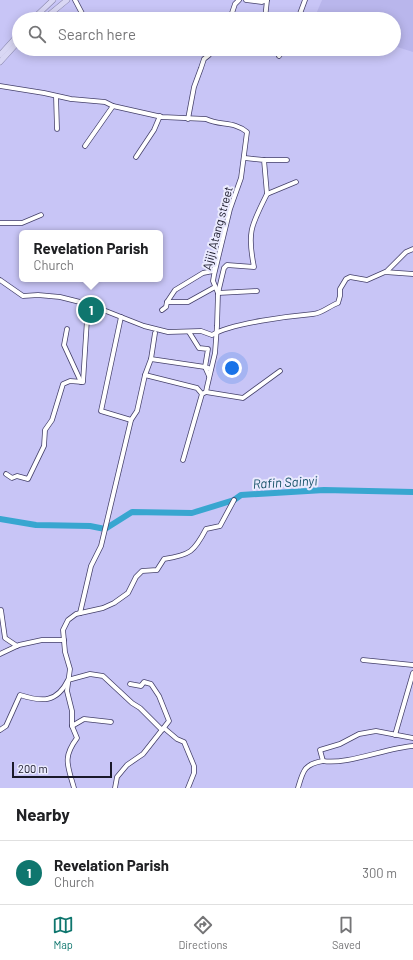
<!DOCTYPE html>
<html lang="en">
<head>
<meta charset="utf-8">
<style>
  body { margin:0; font-family:Barlow,sans-serif; background:#f2f2f2; color:#202124 }
  .scale { position:absolute; left:12px; bottom:10px; width:100px; box-sizing:border-box; padding-left:4px; border:2px solid #1a192a; border-top:0; font-size:11px; line-height:14px; white-space:nowrap; color:#1a192a; -webkit-text-stroke:3px #eaeafe; paint-order:stroke }
  .you { position:absolute; left:232px; top:368px; width:14px; height:14px; margin:-10px; border:3px solid #fff; border-radius:50%; background:#1a73e8; box-shadow:0 0 0 6px #1a73e833 }
  .badge { display:grid; place-items:center; width:26px; height:26px; border-radius:50%; background:#0f766e; color:#fff; font-size:13px; font-weight:700 }
  .pin { position:absolute; translate:-50% -50%; border:2px solid #fff; box-shadow:0 1px 4px #0006 }
  .popup { position:absolute; left:19px; top:230px; width:144px; height:52px; box-sizing:border-box; display:grid; place-content:center; border-radius:6px; background:#fff; filter:drop-shadow(0 1px 3px #0005); font-size:13px; white-space:nowrap; color:#757577 }
  .popup b { font-size:15px; color:#202124 }
  .popup::after { content:''; position:absolute; left:50%; top:100%; margin-left:-8px; border:8px solid transparent; border-top-color:#fff }
  .list { margin:0; padding:0; list-style:none }
  h2 { display:flex; justify-content:space-between; align-items:center; height:52px; margin:0; padding:0 16px; font-size:17px }
  h2 small { font-size:13px; font-weight:400; color:#757577 }
  .list li { display:grid; grid-template-columns:26px 1fr auto; gap:12px; align-items:center; box-sizing:border-box; height:64px; padding:0 16px; border-top:1px solid #e0e0e0 }
  .list b { display:block; font-size:15px; white-space:nowrap }
  .list p { margin:0; font-size:13px; white-space:nowrap; color:#757577 }
  .list em { font-size:13px; font-style:normal; color:#757577 }
  .icon { flex:none; width:22px; height:22px; fill:none; stroke:currentColor; stroke-width:2; stroke-linecap:round; stroke-linejoin:round }
  .map { position:relative; flex:none; width:413px; height:788px; overflow:hidden }
  .search { position:absolute; background:#fff; box-shadow:0 2px 10px #0003; left:12px; right:12px; top:12px; height:44px; display:flex; align-items:center; gap:10px; box-sizing:border-box; padding:0 14px; border-radius:22px; color:#757577; font-size:15px }
  .sheet { height:116px; background:#fff }
  nav { display:flex; justify-content:space-around; align-items:center; box-sizing:border-box; height:56px; border-top:1px solid #e0e0e0; background:#fff; font-size:11px; color:#757577 }
  nav a { display:grid; justify-items:center; gap:2px }
  nav .on { color:#0f766e }
  .map>svg:first-child { display:block }
  .built { fill:#b9b6ec }
  .lines { fill:none; stroke-linecap:round; stroke-linejoin:round }
  .river { stroke:#38a6d0; stroke-width:6 }
  .minor-casing { stroke:#45416a; stroke-width:5.5 }
  .major-casing { stroke:#8583a8; stroke-width:6 }
  .minor { stroke:#fff; stroke-width:4 }
  .major { stroke:#d9d7f4; stroke-width:5 }
  .labels { text-anchor:middle; dominant-baseline:central; stroke-width:4; stroke-linejoin:round; paint-order:stroke }
  .street-label { font-size:12px; fill:#1a192a; stroke:#eaeafe }
  .water-label { font-size:13px; font-style:italic; fill:#165167; stroke:#eaeafe }
</style>
</head>
<body>
<div class="map">
<svg width="413" height="788" viewBox="0 0 413 788">
  <rect width="100%" height="100%" fill="#c8c5f6"/>
  <polygon class="built" points="322,0 413,0 413,52 394,46 394,19 314,19"/>
  <g class="lines">
    <polyline class="river" points="0,519 36,525 90,526 105,529 132,512 192,513 234,500 241,495 324,490 413,492"/>
    <g class="minor-casing">
      <g id="minor">
        <polyline points="75,0 85,19"/>
        <polyline points="246,0 262,2 267,0"/>
        <polyline points="230,19 235,4 239,0"/>
        <polyline points="265,19 267,0"/>
        <polyline points="298,19 305,0"/>
        <polyline points="279,56 284,49"/>
        <path d="M0 86 44 93 71 99 105 102 113 106 162 117 206 119C220 126 234 121 247 132L241 178 230 209 214 275 213 281 218 293 217 326 215 353 207 387 206 392 202 394 183 460"/>
        <polyline points="56,96 57,129"/>
        <polyline points="188,119 194,87 201,68 204,59 209,55 212,49"/>
        <polyline points="85,146 113,106"/>
        <polyline points="136,157 154,130 160,116"/>
        <polyline points="245,158 264,160 267,194"/>
        <polyline points="264,160 287,160"/>
        <polyline points="0,223 22,223 41,215"/>
        <polyline points="386,272 406,252 413,249"/>
        <path d="M0 280 23 296 38 295 60 297 88 304 144 326 168 332 201 331 212 335C231 323 291 316 313 314 323 313 329 306 338 303L340 296V289L346 279 350 277 367 280 385 272 413 274"/>
        <path d="M257 291 218 293 224 268 227 265 254 267C247 232 251 226 267 194L296 182"/>
        <polyline points="167,302 188,302 215,287"/>
        <polyline points="162,310 166,307 167,302 175,290 203,273 213,271 215,267"/>
        <polyline points="121,317 101,411 131,420"/>
        <polyline points="67,329 64,345 81,382"/>
        <polyline points="189,332 199,348 208,349 205,367 209,376"/>
        <polyline points="151,359 205,367 211,369"/>
        <polyline points="145,375 197,388 202,394"/>
        <polyline points="206,392 243,398 280,371"/>
        <polyline points="6,474 12,478 17,476 28,479 44,446 45,430 52,420 63,384 70,381 83,382 88,304"/>
        <polyline points="1,610 5,638 17,646"/>
        <polyline points="80,613 91,566 101,546 131,420 137,411 145,375 151,359 155,333"/>
        <polyline points="0,654 19,645 42,640 64,640"/>
        <polyline points="363,660 413,665"/>
        <polyline points="72,726 84,719 111,722"/>
        <polyline points="164,728 177,739 184,742 194,766 194,773 188,788"/>
        <path d="M0 730 6 726 20 695C42 702 57 703 68 680L90 674 103 676 132 703 140 708 162 730"/>
        <polyline points="395,735 413,673"/>
        <path d="M323 761C347 765 386 748 413 746"/>
        <path d="M74 788C68 766 62 758 77 738L72 726V711L67 691 70 669 65 652 63 630 68 620 76 614 103 608 114 603 128 593 136 577 142 571 157 570 164 559C190 555 194 552 206 529L220 526 234 500"/>
        <polyline points="115,788 117,777 127,765 143,754 169,721 159,696 151,684 144,682 141,686 130,684"/>
        <path d="M298 788C303 771 304 764 323 761L320 750 340 744 359 734 376 731 413 738"/>
      </g>
    </g>
    <g class="major-casing">
      <g id="major">
        <polyline points="33,19 53,0"/>
        <polyline points="44,19 67,0"/>
        <polyline points="0,55 19,34"/>
        <polyline points="0,62 19,41"/>
      </g>
    </g>
    <use href="#minor" class="minor"/>
    <use href="#major" class="major"/>
  </g>
  <g class="labels">
    <g class="street-label">
      <text transform="translate(217 228) rotate(-75)">Ajiji Atang street</text>
    </g>
    <g class="water-label">
      <text transform="translate(285 482) rotate(-3)">Rafin Sainyi</text>
    </g>
  </g>
</svg>
<div class="scale">200 m</div>
<div class="you"></div>
<div class="pin badge" style="left:91px;top:310px">1</div>
<div class="popup"><b>Revelation Parish</b>Church</div>
<div class="search"><svg class="icon" aria-label="search" viewBox="0 0 24 24"><circle cx="10" cy="10" r="6"/><path d="M15 15l6 6"/></svg>Search here</div>
</div>
<section class="sheet">
<h2>Nearby<small></small></h2>
<ul class="list">
<li><span class="badge">1</span><div><b>Revelation Parish</b><p>Church</p></div><em>300 m</em></li>
</ul>
</section>
<nav>
<a class="on"><svg class="icon" aria-label="map" viewBox="0 0 24 24"><path d="M3 6l6-2 6 2 6-2v14l-6 2-6-2-6 2zM9 4v14M15 6v14"/></svg>Map</a>
<a><svg class="icon" aria-label="directions" viewBox="0 0 24 24"><path d="M12 3l9 9-9 9-9-9zM9 14v-3h6M13 9l2 2-2 2"/></svg>Directions</a>
<a><svg class="icon" aria-label="saved" viewBox="0 0 24 24"><path d="M7 4h10v16l-5-4-5 4z"/></svg>Saved</a>
</nav>
</body>
</html>
